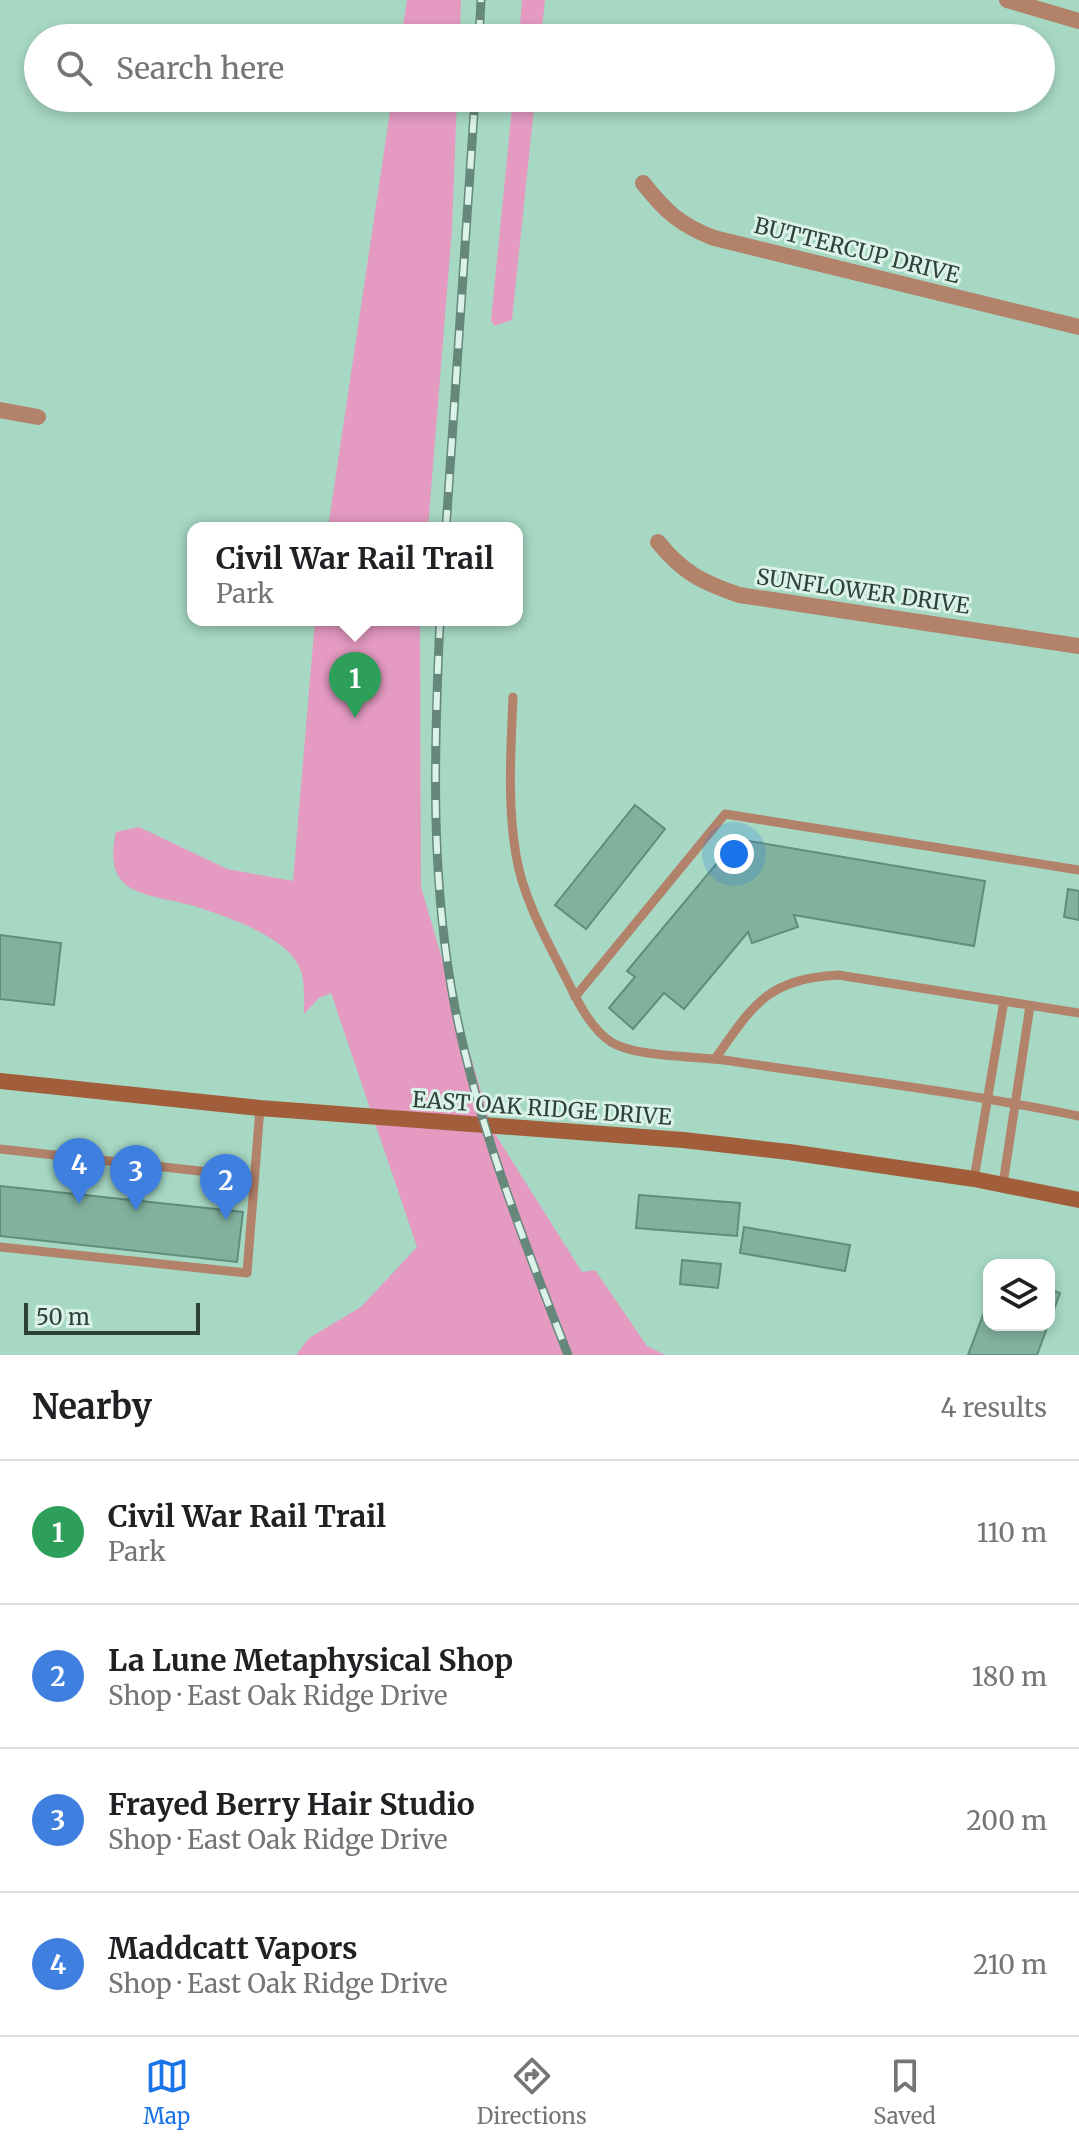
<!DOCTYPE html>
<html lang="en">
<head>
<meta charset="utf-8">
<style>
  body { margin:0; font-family:Merriweather,serif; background:#f6f6f6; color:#202124 }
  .controls { position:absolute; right:24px; bottom:24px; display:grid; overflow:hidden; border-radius:16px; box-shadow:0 4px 12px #0003 }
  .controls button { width:72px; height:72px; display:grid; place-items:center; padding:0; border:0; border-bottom:2px solid #e0e0e0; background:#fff; color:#202124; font:40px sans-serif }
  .scale { position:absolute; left:24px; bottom:20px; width:176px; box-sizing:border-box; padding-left:8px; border:4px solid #2e423a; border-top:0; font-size:22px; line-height:28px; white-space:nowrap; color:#2e423a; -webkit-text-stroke:6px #daf2e7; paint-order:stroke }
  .you { position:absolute; left:734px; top:854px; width:28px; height:28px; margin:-20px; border:6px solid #fff; border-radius:50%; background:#1a73e8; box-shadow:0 0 0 12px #1a73e833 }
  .badge { display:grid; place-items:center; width:52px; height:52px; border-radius:50%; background:#1a73e8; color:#fff; font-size:26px; font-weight:700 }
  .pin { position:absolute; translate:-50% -66px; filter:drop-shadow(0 2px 4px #0008) }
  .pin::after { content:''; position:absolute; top:42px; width:28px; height:24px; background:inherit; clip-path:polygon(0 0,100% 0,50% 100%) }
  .popup { position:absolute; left:187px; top:522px; width:336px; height:104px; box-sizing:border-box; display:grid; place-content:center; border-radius:16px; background:#fff; filter:drop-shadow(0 2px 6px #0005); font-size:26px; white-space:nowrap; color:#757577 }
  .popup b { font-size:30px; color:#202124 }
  .popup::after { content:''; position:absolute; left:50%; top:100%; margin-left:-16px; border:16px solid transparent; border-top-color:#fff }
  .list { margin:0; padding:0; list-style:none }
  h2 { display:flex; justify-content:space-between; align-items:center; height:104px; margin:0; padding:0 32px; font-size:34px }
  h2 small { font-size:26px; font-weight:400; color:#757577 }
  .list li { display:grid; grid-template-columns:52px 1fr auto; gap:24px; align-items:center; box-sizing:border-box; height:144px; padding:0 32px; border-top:2px solid #e0e0e0 }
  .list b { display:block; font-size:30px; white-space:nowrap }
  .list p { margin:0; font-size:26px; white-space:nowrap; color:#757577 }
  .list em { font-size:26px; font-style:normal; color:#757577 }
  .icon { flex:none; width:44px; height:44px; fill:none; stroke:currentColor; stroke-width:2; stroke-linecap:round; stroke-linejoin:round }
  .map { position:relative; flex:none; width:1079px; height:1355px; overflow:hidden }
  .search { position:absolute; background:#fff; box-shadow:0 4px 12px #0003; left:24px; right:24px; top:24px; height:88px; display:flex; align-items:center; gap:20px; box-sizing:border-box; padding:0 28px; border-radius:44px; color:#757577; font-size:30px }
  .sheet { height:680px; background:#fff }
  nav { display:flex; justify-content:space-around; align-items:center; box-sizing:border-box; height:112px; border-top:2px solid #e0e0e0; background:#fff; font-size:22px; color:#757577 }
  nav a { display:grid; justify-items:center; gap:4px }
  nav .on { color:#1a73e8 }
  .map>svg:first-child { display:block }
  .green { fill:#e49ac1 }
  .building { fill:#82b29e; stroke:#5f8e7b; stroke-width:2 }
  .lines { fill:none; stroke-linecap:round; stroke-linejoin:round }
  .lane { stroke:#b2826b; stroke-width:9 }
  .street { stroke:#b2826b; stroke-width:16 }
  .secondary { stroke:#a25d3a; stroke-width:16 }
  .rail-casing { stroke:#66887a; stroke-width:9 }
  .rail { stroke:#daf2e7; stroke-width:6; stroke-dasharray:18; stroke-linecap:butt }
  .labels { text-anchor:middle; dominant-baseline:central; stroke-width:6; stroke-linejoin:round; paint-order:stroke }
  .street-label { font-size:22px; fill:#2e423a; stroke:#daf2e7 }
</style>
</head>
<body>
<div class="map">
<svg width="1079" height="1355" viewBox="0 0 1079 1355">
  <rect width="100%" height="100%" fill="#a6d8c3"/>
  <g class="green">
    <polygon points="407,0 461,0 460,38 401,38"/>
    <polygon points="522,0 545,0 541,38 519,38"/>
    <polygon points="392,98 457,98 452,229 428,528 328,528"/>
    <polygon points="513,98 535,98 512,320 494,326 491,320"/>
    <path d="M315 620H420L421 887 492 1129 582 1272 595 1270 647 1346 665 1355H296L309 1338 361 1307 417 1247 331 993 319 998 304 1014C304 1000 305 984 301 971 290 937 225 916 194 906 149 893 101 898 116 832L139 827 227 869 293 881Z"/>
  </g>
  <g class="building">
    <polygon points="635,805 665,829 586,929 555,905"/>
    <polygon points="737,839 985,881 974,946 794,915 798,927 752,943 748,932 684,1009 664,993 633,1029 609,1008 635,977 627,971"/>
    <polygon points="1068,889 1079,891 1079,920 1064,917"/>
    <polygon points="0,935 61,943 54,1005 0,999"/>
    <polygon points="0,1186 243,1212 237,1262 0,1236"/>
    <polygon points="639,1195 740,1203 737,1236 636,1228"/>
    <polygon points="744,1227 850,1245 845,1271 740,1253"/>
    <polygon points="682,1260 721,1264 718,1288 680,1284"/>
    <polygon points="1049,1289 1060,1293 1049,1323"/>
    <polygon points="989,1299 989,1325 1048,1325 1037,1355 968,1355"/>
  </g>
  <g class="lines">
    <g class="lane">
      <path d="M513 697C511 749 507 802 516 855 523 898 546 939 566 978 577 1000 590 1028 611 1042 635 1057 694 1056 724 1060 843 1078 962 1092 1079 1116"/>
      <polyline points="575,997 725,814 1079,870"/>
      <path d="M715 1059C753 1005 767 979 838 975L1079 1013"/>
      <polyline points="0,1149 254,1177"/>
      <polyline points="974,1179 1004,1001"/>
      <polyline points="1003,1184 1030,1006"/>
      <polyline points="0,1247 247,1273 260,1108"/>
    </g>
    <g class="street">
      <polyline points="1007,0 1079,21"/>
      <path d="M643 183C665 211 680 225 714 238L1079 327"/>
      <polyline points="0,410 38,417"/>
      <path d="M658 542C683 573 702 582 739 595L1079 646"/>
    </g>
    <polyline class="secondary" points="0,1081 260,1108 683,1140 789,1152 974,1179 1079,1200"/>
    <g class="rail-casing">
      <g id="rail">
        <polyline points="479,38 481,0"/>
        <polyline points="446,528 475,98"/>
        <path d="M440 620C434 750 430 880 455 1008 479 1129 524 1241 568 1355"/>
      </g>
    </g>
    <use href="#rail" class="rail"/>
  </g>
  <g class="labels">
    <g class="street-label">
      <text transform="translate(857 250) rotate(14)">BUTTERCUP DRIVE</text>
      <text transform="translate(863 591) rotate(8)">SUNFLOWER DRIVE</text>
      <text transform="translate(542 1108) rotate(4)">EAST OAK RIDGE DRIVE</text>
    </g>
  </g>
</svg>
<div class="controls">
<button><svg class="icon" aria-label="layers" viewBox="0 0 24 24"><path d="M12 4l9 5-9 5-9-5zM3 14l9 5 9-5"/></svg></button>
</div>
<div class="scale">50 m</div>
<div class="you"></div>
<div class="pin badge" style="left:355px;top:718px;background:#2e9e5b">1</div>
<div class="popup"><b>Civil War Rail Trail</b>Park</div>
<div class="pin badge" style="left:226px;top:1220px;background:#3f7fe0">2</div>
<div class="pin badge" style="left:136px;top:1211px;background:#3f7fe0">3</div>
<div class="pin badge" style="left:79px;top:1204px;background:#3f7fe0">4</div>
<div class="search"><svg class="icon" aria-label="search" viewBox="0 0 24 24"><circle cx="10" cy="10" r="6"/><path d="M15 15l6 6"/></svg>Search here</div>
</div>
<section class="sheet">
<h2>Nearby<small>4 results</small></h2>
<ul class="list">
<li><span class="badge" style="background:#2e9e5b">1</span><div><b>Civil War Rail Trail</b><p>Park</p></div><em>110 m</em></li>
<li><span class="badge" style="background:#3f7fe0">2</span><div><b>La Lune Metaphysical Shop</b><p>Shop · East Oak Ridge Drive</p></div><em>180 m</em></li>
<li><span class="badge" style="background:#3f7fe0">3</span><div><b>Frayed Berry Hair Studio</b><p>Shop · East Oak Ridge Drive</p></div><em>200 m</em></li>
<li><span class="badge" style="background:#3f7fe0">4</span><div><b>Maddcatt Vapors</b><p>Shop · East Oak Ridge Drive</p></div><em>210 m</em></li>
</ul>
</section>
<nav>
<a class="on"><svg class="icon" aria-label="map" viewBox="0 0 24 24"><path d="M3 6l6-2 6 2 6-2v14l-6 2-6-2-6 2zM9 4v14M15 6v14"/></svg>Map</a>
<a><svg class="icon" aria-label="directions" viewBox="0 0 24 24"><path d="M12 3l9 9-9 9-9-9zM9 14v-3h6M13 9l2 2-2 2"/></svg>Directions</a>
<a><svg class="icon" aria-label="saved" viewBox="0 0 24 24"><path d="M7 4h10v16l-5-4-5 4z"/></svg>Saved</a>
</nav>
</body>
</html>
